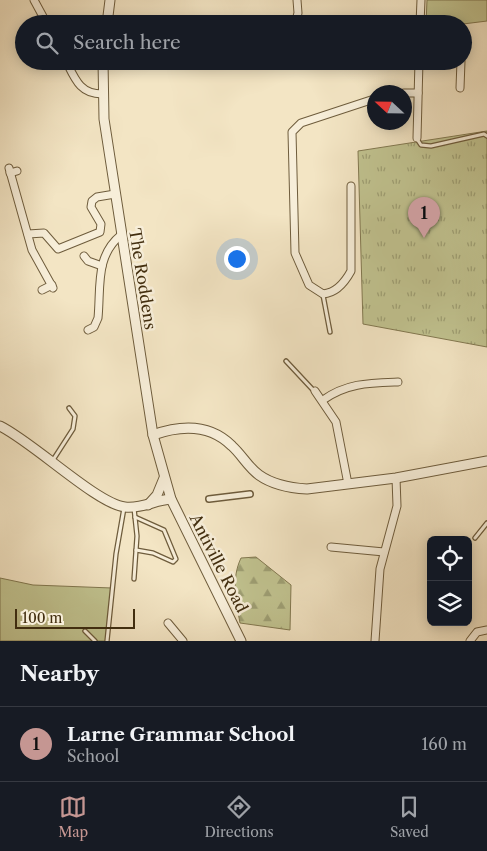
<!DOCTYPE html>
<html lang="en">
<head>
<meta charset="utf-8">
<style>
  body { margin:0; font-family:"Libre Caslon Text",serif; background:#242831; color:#f1f3f6 }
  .controls { position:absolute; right:15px; bottom:15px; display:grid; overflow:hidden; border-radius:8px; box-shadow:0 2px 12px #0003 }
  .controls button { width:45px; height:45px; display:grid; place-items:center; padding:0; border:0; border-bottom:1px solid #363941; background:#171b24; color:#f1f3f6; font:25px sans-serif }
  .compass { position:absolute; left:367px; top:85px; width:45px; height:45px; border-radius:50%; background:#171b24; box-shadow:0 2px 12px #0003; rotate:292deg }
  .scale { position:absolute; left:15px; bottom:12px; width:120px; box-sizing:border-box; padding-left:5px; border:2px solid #422e0f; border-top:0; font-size:14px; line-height:18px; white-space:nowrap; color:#422e0f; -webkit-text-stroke:4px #f7eed9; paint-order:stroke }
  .you { position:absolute; left:236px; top:258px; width:18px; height:18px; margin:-12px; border:4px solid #fff; border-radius:50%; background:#1a73e8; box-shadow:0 0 0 8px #1a73e833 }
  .badge { display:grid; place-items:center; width:32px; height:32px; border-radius:50%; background:#c59692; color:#111; font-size:16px; font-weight:700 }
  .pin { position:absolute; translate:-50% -41px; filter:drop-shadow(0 1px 2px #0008) }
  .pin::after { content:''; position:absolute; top:26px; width:18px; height:15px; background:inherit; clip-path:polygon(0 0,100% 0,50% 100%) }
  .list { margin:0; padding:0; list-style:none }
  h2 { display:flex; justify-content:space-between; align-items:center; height:65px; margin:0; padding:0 20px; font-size:21px }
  h2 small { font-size:16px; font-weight:400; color:#9ea1a6 }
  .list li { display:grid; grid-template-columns:32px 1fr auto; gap:15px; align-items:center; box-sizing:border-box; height:75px; padding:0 20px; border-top:1px solid #363941 }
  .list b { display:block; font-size:19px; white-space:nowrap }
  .list p { margin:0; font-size:16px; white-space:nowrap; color:#9ea1a6 }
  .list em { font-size:16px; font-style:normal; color:#9ea1a6 }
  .icon { flex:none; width:28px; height:28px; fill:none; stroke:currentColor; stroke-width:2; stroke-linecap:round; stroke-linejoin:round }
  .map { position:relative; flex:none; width:487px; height:641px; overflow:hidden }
  .search { position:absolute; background:#171b24; box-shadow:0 2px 12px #0003; left:15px; right:15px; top:15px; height:55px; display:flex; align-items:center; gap:12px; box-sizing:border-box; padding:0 18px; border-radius:28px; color:#9ea1a6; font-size:19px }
  .sheet { height:140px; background:#171b24 }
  nav { display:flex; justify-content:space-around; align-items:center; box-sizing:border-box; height:70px; border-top:1px solid #363941; background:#171b24; font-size:14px; color:#9ea1a6 }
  nav a { display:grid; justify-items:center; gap:2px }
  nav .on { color:#c59692 }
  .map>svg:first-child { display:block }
  .grass { fill:url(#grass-tufts); stroke:#827850 }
  .forest { fill:url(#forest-firs); stroke:#827850 }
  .green { fill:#c1c390; stroke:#827850 }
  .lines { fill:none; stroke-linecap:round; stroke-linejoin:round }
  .service-casing { stroke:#6e5c3c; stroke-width:5.5 }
  .pedestrian-casing { stroke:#6e5c3c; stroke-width:8 }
  .minor-casing { stroke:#6e5c3c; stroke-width:9 }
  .tertiary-casing { stroke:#6e5c3c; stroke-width:11 }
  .service { stroke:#f7eed9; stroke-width:3 }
  .pedestrian { stroke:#f7eed9; stroke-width:5 }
  .minor { stroke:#f7eed9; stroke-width:7 }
  .tertiary { stroke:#f7eed9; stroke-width:9 }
  .labels { text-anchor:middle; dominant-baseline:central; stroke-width:5; stroke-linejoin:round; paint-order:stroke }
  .street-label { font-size:16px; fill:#422e0f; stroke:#f7eed9 }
</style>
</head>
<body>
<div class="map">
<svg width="487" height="641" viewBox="0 0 487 641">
  <defs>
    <pattern id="grass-tufts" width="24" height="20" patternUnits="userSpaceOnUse" patternTransform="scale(1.25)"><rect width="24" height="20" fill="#c1c390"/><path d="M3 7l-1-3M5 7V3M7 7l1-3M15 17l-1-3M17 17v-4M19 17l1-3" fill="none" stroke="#9e9f74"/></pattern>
    <pattern id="forest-firs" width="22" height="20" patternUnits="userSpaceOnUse" patternTransform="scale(1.25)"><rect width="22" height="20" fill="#c1c390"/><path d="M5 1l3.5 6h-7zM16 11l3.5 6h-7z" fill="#9e9f74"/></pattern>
  </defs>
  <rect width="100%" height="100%" fill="#f3e5c4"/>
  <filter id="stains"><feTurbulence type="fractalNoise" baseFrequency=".004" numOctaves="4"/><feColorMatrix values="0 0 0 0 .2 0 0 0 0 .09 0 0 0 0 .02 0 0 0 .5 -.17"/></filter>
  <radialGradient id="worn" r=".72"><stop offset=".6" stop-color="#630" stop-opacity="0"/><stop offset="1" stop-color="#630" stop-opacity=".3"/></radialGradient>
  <polygon class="grass" points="487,131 487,347 363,324 358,151"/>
  <path class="forest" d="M256 557 291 585 290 630 240 623C236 601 231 579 241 558Z"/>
  <g class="green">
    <polygon points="427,0 487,0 487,21 463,24 426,24"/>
    <polygon points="0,578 33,585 112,588 107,641 0,641"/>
  </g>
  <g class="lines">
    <g class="service-casing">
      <g id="service">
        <polyline points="417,139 421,145 431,146 484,134 487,136"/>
        <polyline points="323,295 330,332"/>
        <polyline points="286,361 314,391"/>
        <polyline points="53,460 73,429 75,416 69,408"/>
        <polyline points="135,517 164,530 176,559 173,562 153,553 136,550"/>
        <polyline points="475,538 487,523"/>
        <polyline points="134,579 137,536 134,508"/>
        <polyline points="85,631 95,641"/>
        <polyline points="107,641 116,554 124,508"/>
      </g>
    </g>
    <g class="pedestrian-casing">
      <polyline id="pedestrian" points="209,499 250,494"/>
    </g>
    <g class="minor-casing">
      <g id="minor">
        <polyline points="34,0 47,24"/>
        <polyline points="295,24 298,13 297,0"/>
        <polyline points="420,24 421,0"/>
        <path d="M66 61C75 79 80 94 102 94"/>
        <polyline points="460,88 461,61"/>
        <polyline points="404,93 418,93"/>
        <polyline points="417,138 419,61"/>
        <polyline points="9,168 32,250 53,288"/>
        <polyline points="10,173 17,171"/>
        <path d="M351 186V271C345 282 336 293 323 294L309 285 295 253 292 132 301 123 374 99"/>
        <polyline points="28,234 44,233 58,249 100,232 101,224 91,207 92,201 97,197 115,194"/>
        <polyline points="84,256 88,261 102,266"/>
        <polyline points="42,290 52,285"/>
        <path d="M88 330 94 327 98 318C101 287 95 256 121 235"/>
        <polyline points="315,391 336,422 348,484"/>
        <path d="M323 400C347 383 369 383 398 382"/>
        <polyline points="331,547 384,552"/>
        <polyline points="168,623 183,641"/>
        <polyline points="375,641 380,569 397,506 396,478"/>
        <polyline points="470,641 477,632 487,630"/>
      </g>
    </g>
    <g class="tertiary-casing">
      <g id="tertiary">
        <polyline points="107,24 110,0"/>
        <polyline points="103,61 104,119 153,435 171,499 241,641"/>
        <path d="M0 426C33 442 97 504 125 507 142 509 155 500 171 499"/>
        <path d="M153 435C181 425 210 424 232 446 242 455 248 467 259 475 273 485 290 488 307 489L396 478 487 461"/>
        <polyline points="148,505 157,495 164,478"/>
      </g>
    </g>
    <use href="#service" class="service"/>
    <use href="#pedestrian" class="pedestrian"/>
    <use href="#minor" class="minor"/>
    <use href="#tertiary" class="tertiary"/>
  </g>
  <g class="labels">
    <g class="street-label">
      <text transform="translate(143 279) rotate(81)">The Roddens</text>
      <text transform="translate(219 563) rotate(63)">Antiville Road</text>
    </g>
  </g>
  <rect width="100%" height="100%" filter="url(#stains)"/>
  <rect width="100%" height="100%" fill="url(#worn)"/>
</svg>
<div class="controls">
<button><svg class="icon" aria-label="locate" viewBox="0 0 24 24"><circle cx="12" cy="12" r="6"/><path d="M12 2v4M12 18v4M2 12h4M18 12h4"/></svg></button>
<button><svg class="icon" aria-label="layers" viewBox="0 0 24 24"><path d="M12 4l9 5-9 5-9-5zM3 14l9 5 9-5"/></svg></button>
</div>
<svg class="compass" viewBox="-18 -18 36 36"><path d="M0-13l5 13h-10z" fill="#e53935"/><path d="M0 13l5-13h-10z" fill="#9ea1a6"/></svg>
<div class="scale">100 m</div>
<div class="you"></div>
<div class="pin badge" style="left:424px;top:238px">1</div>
<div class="search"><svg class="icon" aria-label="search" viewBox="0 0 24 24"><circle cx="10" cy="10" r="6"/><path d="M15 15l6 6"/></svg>Search here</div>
</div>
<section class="sheet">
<h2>Nearby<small></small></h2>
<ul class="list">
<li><span class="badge">1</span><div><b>Larne Grammar School</b><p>School</p></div><em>160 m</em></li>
</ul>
</section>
<nav>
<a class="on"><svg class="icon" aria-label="map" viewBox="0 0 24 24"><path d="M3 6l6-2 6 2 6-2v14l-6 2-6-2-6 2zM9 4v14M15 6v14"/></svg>Map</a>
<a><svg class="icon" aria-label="directions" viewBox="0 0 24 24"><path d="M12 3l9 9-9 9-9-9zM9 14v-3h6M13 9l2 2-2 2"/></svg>Directions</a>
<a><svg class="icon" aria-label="saved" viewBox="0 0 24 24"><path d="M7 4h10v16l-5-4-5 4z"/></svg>Saved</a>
</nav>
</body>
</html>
